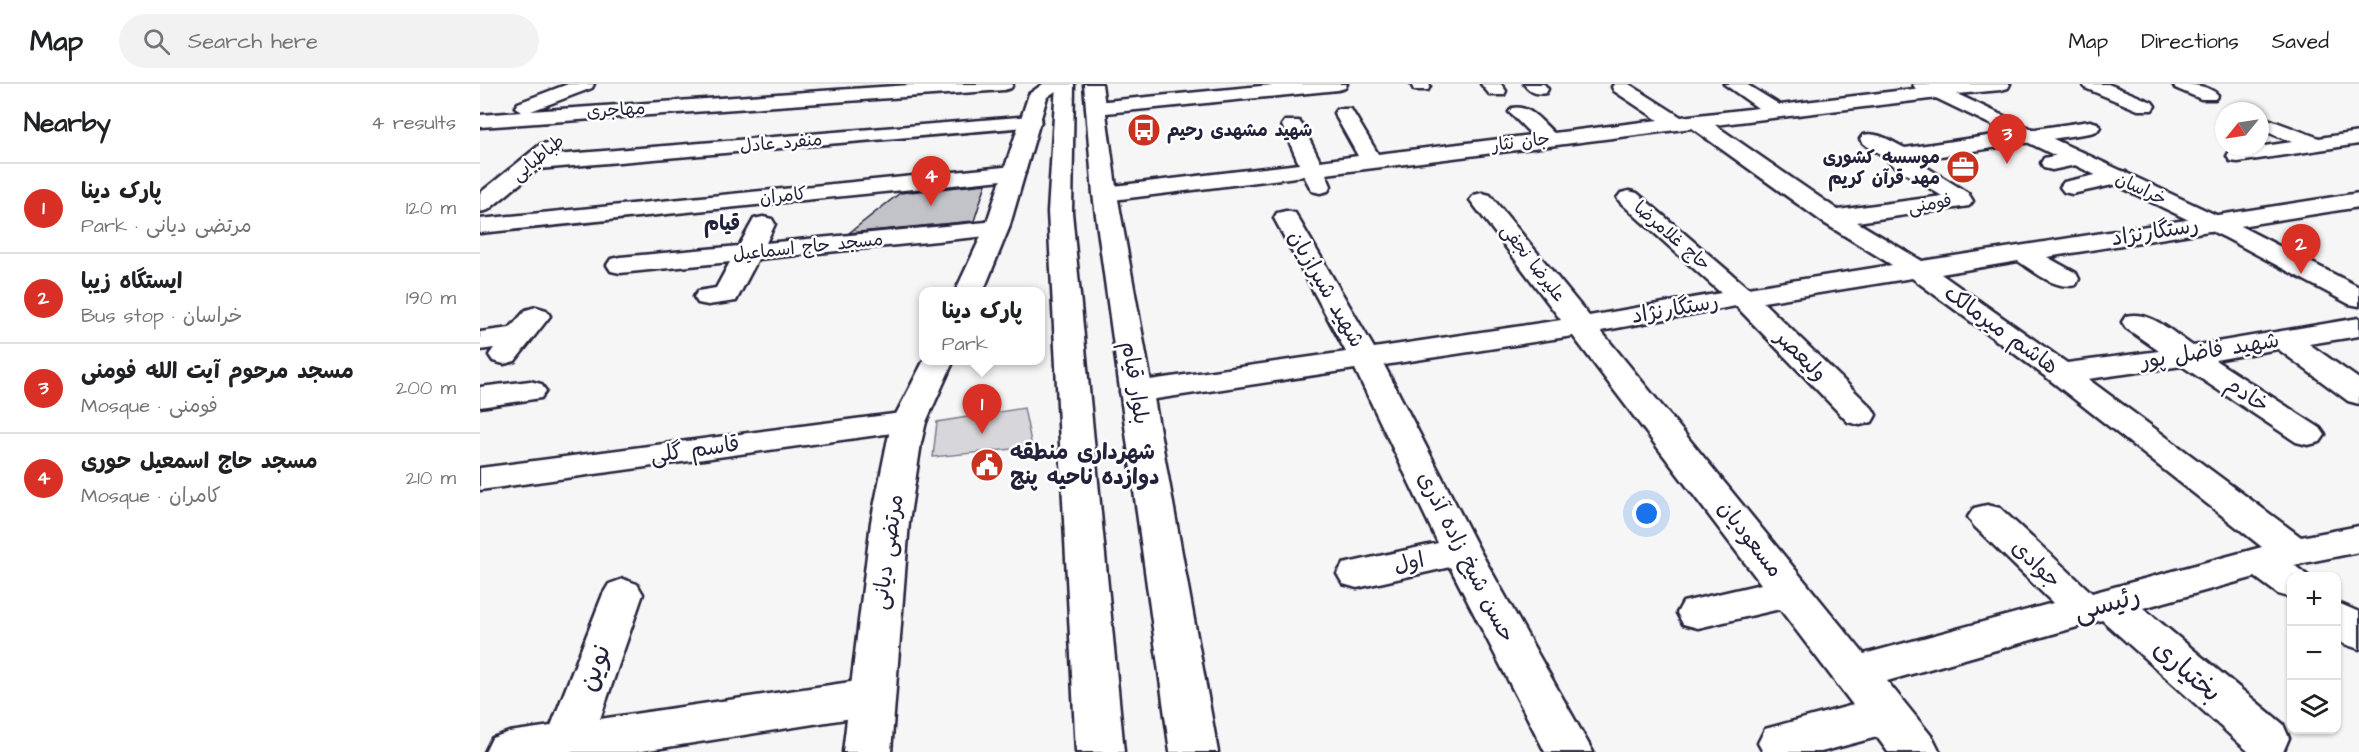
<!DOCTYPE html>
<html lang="en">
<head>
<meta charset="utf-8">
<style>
  body { margin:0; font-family:"Architects Daughter","Playpen Sans Arabic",sans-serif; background:#f2f2f2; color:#202124 }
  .controls { position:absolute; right:18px; bottom:18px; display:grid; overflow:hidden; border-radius:12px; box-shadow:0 2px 4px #0004 }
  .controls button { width:54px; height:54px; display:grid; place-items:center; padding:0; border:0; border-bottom:2px solid #e0e0e0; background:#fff; color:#202124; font:30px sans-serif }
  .compass { position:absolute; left:1735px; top:18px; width:54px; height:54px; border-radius:50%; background:#fff; box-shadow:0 2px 4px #0004; rotate:240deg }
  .you { position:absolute; left:1167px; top:430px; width:21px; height:21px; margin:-15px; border:4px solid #fff; border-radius:50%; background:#1a73e8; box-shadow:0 0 0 9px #1a73e833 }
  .badge { display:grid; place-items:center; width:39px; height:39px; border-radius:50%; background:#d93025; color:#fff; font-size:20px; font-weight:700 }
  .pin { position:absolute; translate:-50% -50px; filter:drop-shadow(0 2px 3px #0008) }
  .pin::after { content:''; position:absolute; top:32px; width:21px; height:18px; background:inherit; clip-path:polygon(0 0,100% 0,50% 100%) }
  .popup { position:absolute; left:439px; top:203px; width:126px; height:78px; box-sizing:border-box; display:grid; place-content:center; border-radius:12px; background:#fff; filter:drop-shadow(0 2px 4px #0005); font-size:20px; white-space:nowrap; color:#757577 }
  .popup b { font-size:22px; color:#202124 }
  .popup::after { content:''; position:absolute; left:50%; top:100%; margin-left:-12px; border:12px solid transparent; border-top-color:#fff }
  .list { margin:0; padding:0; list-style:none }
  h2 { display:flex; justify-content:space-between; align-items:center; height:78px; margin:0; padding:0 24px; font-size:26px }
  h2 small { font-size:20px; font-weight:400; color:#757577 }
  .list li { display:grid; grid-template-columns:39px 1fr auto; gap:18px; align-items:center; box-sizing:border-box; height:90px; padding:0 24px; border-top:2px solid #e0e0e0 }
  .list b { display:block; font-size:22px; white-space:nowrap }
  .list p { margin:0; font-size:20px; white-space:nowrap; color:#757577 }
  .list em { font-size:20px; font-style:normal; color:#757577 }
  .icon { flex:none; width:33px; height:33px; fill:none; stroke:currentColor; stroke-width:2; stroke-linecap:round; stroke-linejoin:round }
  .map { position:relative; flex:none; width:1879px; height:668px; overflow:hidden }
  header { display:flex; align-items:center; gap:36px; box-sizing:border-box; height:84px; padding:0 30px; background:#fff; border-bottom:2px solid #e0e0e0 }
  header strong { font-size:28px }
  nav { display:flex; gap:33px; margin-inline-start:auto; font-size:21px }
  .search { width:420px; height:54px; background:#f2f2f2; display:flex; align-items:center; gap:15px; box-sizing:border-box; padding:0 21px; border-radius:33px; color:#757577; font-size:22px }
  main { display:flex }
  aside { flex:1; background:#fff }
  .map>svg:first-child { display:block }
  .green { fill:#d7d7db; stroke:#7c7c8b; stroke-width:1.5 }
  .building { fill:#c2c2c9; stroke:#22223b; stroke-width:1.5 }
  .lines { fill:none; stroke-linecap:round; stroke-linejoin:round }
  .street-casing { stroke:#22223b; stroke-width:5 }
  .secondary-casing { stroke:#22223b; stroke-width:5 }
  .primary-casing { stroke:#22223b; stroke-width:5 }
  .street { fill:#fff; fill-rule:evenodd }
  .secondary { fill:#fff; fill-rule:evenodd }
  .primary { fill:#fff; fill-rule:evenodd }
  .labels { text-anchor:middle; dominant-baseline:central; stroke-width:5; stroke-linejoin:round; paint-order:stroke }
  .far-street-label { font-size:18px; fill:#22223b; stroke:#fff }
  .far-poi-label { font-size:18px; font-weight:bold; fill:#22223b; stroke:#fff; text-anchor:start }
  .far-neighbourhood-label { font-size:20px; font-weight:bold; fill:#22223b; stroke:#fff }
  .street-label { font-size:22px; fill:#22223b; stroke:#fff }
  .poi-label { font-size:22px; font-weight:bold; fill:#22223b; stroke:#fff; text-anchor:start }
  .near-street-label { font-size:27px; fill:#22223b; stroke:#fff }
</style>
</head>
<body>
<header>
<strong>Map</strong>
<div class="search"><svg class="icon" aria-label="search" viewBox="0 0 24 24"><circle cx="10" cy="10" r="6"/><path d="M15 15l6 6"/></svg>Search here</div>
<nav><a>Map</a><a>Directions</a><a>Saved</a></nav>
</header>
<main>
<aside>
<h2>Nearby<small>4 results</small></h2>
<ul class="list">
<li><span class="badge">1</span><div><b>پارک دینا</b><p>Park · مرتضی دیانی</p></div><em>120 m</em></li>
<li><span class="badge">2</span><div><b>ایستگاه زیبا</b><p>Bus stop · خراسان</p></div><em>190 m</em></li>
<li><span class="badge">3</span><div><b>مسجد مرحوم آیت الله فومنی</b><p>Mosque · فومنی</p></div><em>200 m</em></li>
<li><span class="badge">4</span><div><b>مسجد حاج اسمعیل حوری</b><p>Mosque · کامران</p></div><em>210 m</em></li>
</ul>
</aside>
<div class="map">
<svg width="1879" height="668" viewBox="0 0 1879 668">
  <rect width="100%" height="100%" fill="#f6f6f7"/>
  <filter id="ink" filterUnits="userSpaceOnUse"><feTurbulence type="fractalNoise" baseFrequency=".0167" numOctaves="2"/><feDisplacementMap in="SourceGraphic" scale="12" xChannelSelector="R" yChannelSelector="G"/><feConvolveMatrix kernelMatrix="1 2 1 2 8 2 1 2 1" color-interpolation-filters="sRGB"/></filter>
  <g filter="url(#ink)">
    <polygon class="green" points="544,324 552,363 453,373 457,338"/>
    <polygon class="building" points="506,100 494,137 369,149 420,109"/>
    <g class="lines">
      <g class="street-casing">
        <g id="street">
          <polygon points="88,0 114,0 112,4 51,27 444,0 533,0 531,4 524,6 0,43 0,31 42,28 35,23 38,19"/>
          <polygon points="801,0 867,0 865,4 858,6 616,30 609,28 606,24 609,20 616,18"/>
          <polygon points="931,0 949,0 950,2 948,6 934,6"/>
          <polygon points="1001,0 1021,0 1026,7 1024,11 1010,11"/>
          <path d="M1044 0H1064L1068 5 1066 9C1056 11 1050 8 1044 0Z"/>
          <path d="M1134 0H1149L1201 33 1278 24 1244 0H1266L1300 21 1458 2 1465 4 1467 8 1465 12 1458 14 1235 41 1358 126 1462 112 1411 80C1402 66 1388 67 1380 55L1383 51C1398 47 1412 58 1425 64L1610 37 1617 39 1620 43 1617 47 1610 49 1435 76 1488 109 1493 117 1489 122 1377 138 1442 177 1879 109V123L1567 173 1596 189 1599 195 1596 201C1575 206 1555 188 1538 177L1461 190 1587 279 1679 267 1646 244 1642 238 1646 232C1670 226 1693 249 1713 262L1879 234V252L1829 260 1879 295V320L1868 317 1798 265 1735 276 1840 344 1845 351 1840 358 1828 361 1816 358 1702 282 1608 295 1821 453 1879 442V468L1814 481 1828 492H1812V514L1798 510 1775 493 1663 524 1803 640 1809 654 1803 668H1769L1622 536 1407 597 1453 654 1460 668H1408L1397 653 1341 668H1283L1278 659 1285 645 1373 621 1300 525 1218 544 1203 540 1197 529 1203 518 1281 500 1093 252 904 281 1000 467 1113 668H1065L970 483 877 504 863 500 857 490 863 480 958 459 875 285 656 318 645 315 640 308 645 301 656 298 866 268 794 134 797 129 806 127 815 129 818 134 894 264 1081 236 990 116 994 111 1002 109 1010 111 1109 232 1241 209 1141 119 1137 114 1141 109 1149 107 1157 109 1268 204 1412 181 1344 139 1212 44 846 90 851 102 848 107 840 109 832 107 824 92 625 117 617 115 613 110 617 105 625 103 819 80 802 41 805 37H819L822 41 840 77 878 72 854 29 857 25H871L898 70 1052 51 1029 28 1032 24C1049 20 1062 38 1074 49L1178 36 1134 7 1132 3ZM1432 194 1570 296 1782 463 1612 509 1520 424 1507 421 1494 424 1488 433 1494 442 1573 519 1384 570 1121 247 1256 222 1368 338 1380 341 1392 338 1396 331 1392 324 1283 218Z"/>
          <polygon points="1603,0 1628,0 1672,18 1675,22 1672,26 1658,26 1605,4"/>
          <path d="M1693 0C1708 0 1727 0 1738 11L1735 15H1721L1695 4Z"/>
          <polygon points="551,32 558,34 561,38 558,42 58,85 8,126 0,128 0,109 61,60 69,59 77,60 80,65 75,71"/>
          <polygon points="1780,32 1839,54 1879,48 1879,60 1758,78 1750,77 1747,72 1750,67 1812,58 1780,45"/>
          <polygon points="1597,67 1605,69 1608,74 1605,79 1572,86 1564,84 1561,79 1564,74"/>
          <polygon points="534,82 542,84 545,89 542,94 0,149 0,135"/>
          <polygon points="1638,86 1646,88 1649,93 1646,98 1592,110 1584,108 1580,103 1584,98"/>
          <polygon points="283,133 292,135 295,140 286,159 517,137 526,139 529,144 526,149 517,151 278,175 256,217 228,221 218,219 214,213 218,207 236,204 250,178 140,189 131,187 127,181 131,175 140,173 259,162 274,135"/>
          <polygon points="56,223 66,226 70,232 35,277 24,280 13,277 9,271 14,264 0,266 0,248 30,244 46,226"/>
          <polygon points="50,297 61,300 66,307 61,314 0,323 0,303"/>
          <polygon points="429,328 441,331 446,338 441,345 0,406 0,384"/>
          <polygon points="143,495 157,500 163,510 120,635 391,595 407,600 414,613 407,626 391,631 156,668 5,668 12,654 29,648 71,642 123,510 129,500"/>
          <polygon points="1856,518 1879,528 1879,565 1864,560 1856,555"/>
        </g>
      </g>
      <g class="secondary-casing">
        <g id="secondary">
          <polygon points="563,0 586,0 567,13 529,144 503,208 475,208 505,144 549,10"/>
          <polygon points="1433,0 1530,0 1528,4 1521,6 1477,10 1764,144 1879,203 1879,222 1869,220 1746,154 1435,4"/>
          <polygon points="444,276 474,276 446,338 441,359 429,438 411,668 363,668 391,438 407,359 412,338"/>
        </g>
      </g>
      <g class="primary-casing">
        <g id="primary">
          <polygon points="576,0 594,0 592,128 644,668 596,668 568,128"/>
          <polygon points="604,0 622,0 637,110 738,668 690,668 613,110"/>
        </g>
      </g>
      <use href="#street" class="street"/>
      <use href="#secondary" class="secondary"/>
      <use href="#primary" class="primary"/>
    </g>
  </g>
  <defs>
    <g id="bus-disc" transform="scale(1.725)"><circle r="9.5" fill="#c8321e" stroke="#fff"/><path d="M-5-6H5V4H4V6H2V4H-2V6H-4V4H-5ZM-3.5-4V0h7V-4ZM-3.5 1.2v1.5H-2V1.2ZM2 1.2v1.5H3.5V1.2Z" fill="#fff"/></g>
    <g id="office-disc" transform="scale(1.725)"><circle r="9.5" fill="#c8321e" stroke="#fff"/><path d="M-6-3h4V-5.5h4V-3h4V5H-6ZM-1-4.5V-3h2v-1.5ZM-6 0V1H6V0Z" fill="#fff"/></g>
    <g id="civic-disc" transform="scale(1.725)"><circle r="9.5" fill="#c8321e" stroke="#fff"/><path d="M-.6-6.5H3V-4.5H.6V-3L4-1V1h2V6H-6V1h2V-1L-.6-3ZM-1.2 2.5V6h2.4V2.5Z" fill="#fff"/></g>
  </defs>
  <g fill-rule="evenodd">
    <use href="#bus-disc" x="664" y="46"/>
    <use href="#office-disc" x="1483" y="83"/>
    <use href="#civic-disc" x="507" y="381"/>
  </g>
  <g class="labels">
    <g class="far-street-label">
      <text transform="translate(136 26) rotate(-4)">مهاجری</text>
      <text transform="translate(1041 58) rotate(-7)">جان نثار</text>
      <text transform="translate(301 59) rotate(-5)">منفرد عادل</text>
      <text transform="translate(58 74) rotate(-39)">طباطبایی</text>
      <text transform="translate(1661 105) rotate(25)">خراسان</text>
      <text transform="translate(303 112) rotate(-6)">کامران</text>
      <text transform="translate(1450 120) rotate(-10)">فومنی</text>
      <text transform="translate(1192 152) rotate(41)">حاج غلامرضا</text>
      <text transform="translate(328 163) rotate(-6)">مسجد حاج اسماعیل</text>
      <text transform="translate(1053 179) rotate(52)">علیرضا نجفی</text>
    </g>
    <g class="far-poi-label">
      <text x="687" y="46">شهید مشهدی رحیم</text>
      <text x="1460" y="73" text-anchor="end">موسسه کشوری<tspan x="1460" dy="21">مهد قرآن کریم</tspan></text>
    </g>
    <g class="far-neighbourhood-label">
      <text x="242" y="140">قیام</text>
    </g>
    <g class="street-label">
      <text transform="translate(1675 148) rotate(-9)">رستگارنژاد</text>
      <text transform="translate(846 205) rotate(60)">شهید شیرازیان</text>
      <text transform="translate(1195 225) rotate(-10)">رستگارنژاد</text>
      <text transform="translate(1521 246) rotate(36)">هاشم میرمالک</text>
      <text transform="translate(1730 267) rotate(-9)">شهید فاضل پور</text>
      <text transform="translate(1321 272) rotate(45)">ولیعصر</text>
      <text transform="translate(655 299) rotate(81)">بلوار قیام</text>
      <text transform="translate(1767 311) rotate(33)">خادم</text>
      <text transform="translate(215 366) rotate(-8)">قاسم گلی</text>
      <text transform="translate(1270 455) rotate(52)">مسعودیان</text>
      <text transform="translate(408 468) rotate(-82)">مرتضی دیانی</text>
      <text transform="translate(986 473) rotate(63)">حسن شیخ زاده آذری</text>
      <text transform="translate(929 479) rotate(-12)">اول</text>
      <text transform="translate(1556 480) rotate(44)">جوادی</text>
    </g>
    <g class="poi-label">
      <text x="530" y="368">شهرداری منطقه<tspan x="530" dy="25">دوازده ناحیه پنج</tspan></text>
    </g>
    <g class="near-street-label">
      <text transform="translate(1627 520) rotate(-16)">رئیسی</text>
      <text transform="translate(115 584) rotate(-70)">نوین</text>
      <text transform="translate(1707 587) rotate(41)">بختیاری</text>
    </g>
  </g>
</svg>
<div class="controls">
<button>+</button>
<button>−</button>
<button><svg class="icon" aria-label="layers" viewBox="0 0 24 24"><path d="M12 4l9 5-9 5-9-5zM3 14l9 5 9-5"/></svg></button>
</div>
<svg class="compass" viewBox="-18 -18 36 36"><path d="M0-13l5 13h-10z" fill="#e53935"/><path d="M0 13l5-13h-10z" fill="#757577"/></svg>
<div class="you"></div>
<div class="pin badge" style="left:502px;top:350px">1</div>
<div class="popup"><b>پارک دینا</b>Park</div>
<div class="pin badge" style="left:1821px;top:190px">2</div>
<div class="pin badge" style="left:1527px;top:80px">3</div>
<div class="pin badge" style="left:451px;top:122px">4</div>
</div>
</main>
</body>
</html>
